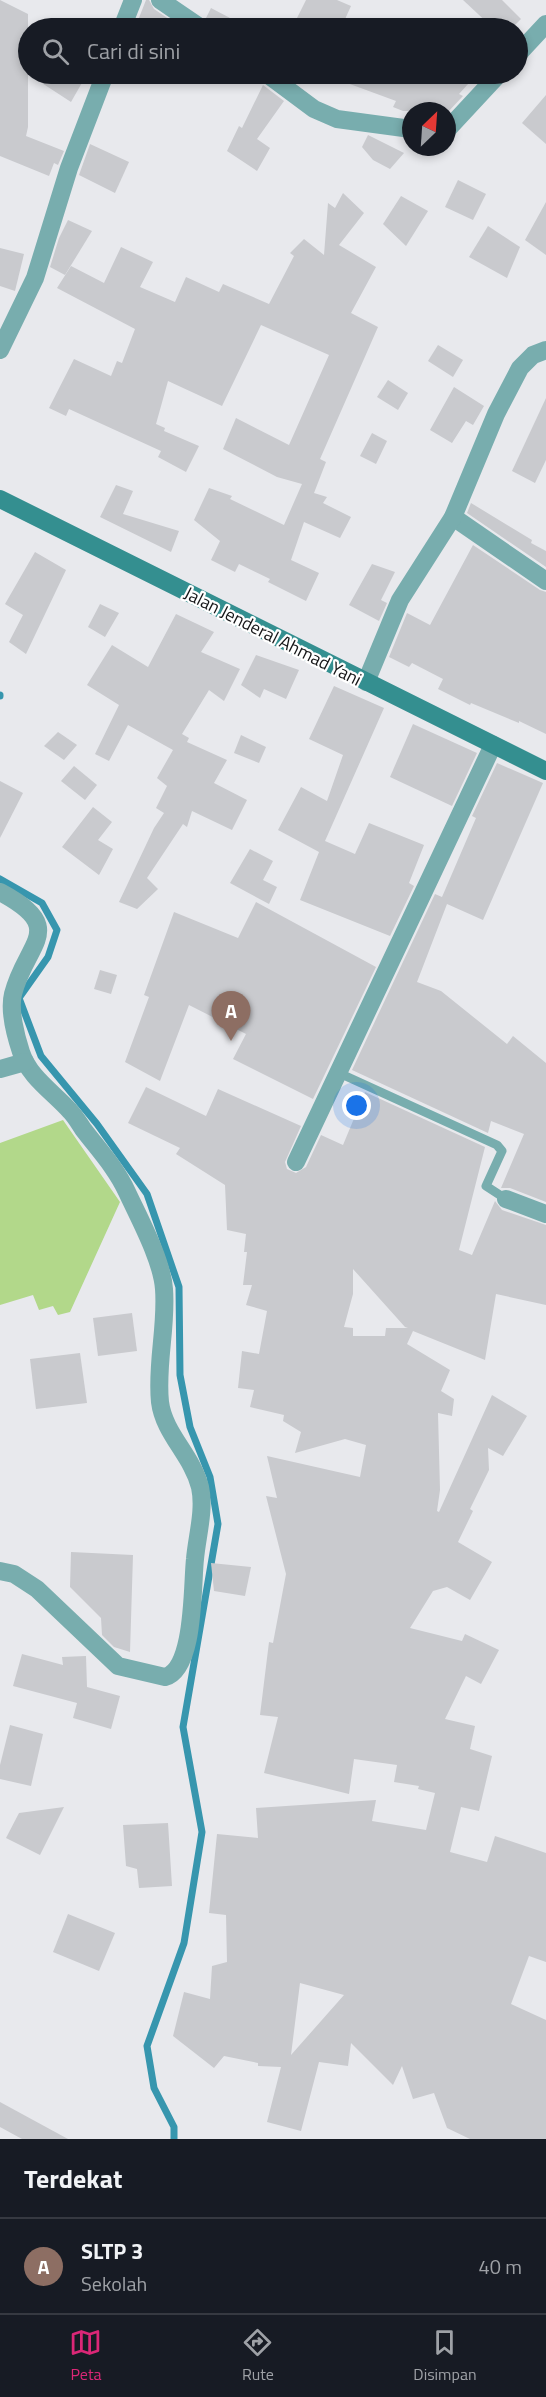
<!DOCTYPE html>
<html lang="id">
<head>
<meta charset="utf-8">
<style>
  body { margin:0; font-family:"Titillium Web",sans-serif; background:#20242c; color:#f1f3f6 }
  .compass { position:absolute; left:402px; top:102px; width:54px; height:54px; border-radius:50%; background:#171b24; box-shadow:0 3px 9px #0003; rotate:25deg }
  .you { position:absolute; left:357px; top:1106px; width:21px; height:21px; margin:-15px; border:4px solid #fff; border-radius:50%; background:#1a73e8; box-shadow:0 0 0 9px #1a73e833 }
  .badge { display:grid; place-items:center; width:39px; height:39px; border-radius:50%; background:#db2777; color:#fff; font-size:20px; font-weight:700 }
  .pin { position:absolute; translate:-50% -50px; filter:drop-shadow(0 2px 3px #0008) }
  .pin::after { content:''; position:absolute; top:32px; width:21px; height:18px; background:inherit; clip-path:polygon(0 0,100% 0,50% 100%) }
  .list { margin:0; padding:0; list-style:none }
  h2 { display:flex; justify-content:space-between; align-items:center; height:78px; margin:0; padding:0 24px; font-size:26px }
  h2 small { font-size:20px; font-weight:400; color:#9ea1a6 }
  .list li { display:grid; grid-template-columns:39px 1fr auto; gap:18px; align-items:center; box-sizing:border-box; height:96px; padding:0 24px; border-top:2px solid #363941 }
  .list b { display:block; font-size:22px; white-space:nowrap }
  .list p { margin:0; font-size:20px; white-space:nowrap; color:#9ea1a6 }
  .list em { font-size:20px; font-style:normal; color:#9ea1a6 }
  .icon { flex:none; width:33px; height:33px; fill:none; stroke:currentColor; stroke-width:2; stroke-linecap:round; stroke-linejoin:round }
  .map { position:relative; flex:none; width:546px; height:2139px; overflow:hidden }
  .search { position:absolute; background:#171b24; box-shadow:0 3px 9px #0003; left:18px; right:18px; top:18px; height:66px; display:flex; align-items:center; gap:15px; box-sizing:border-box; padding:0 21px; border-radius:33px; color:#9ea1a6; font-size:22px }
  .sheet { height:174px; background:#171b24 }
  nav { display:flex; justify-content:space-around; align-items:center; box-sizing:border-box; height:84px; border-top:2px solid #363941; background:#171b24; font-size:16px; color:#9ea1a6 }
  nav a { display:grid; justify-items:center; gap:3px }
  nav .on { color:#db2777 }
  .map>svg:first-child { display:block }
  .green { fill:#b2d88a }
  .lines { fill:none; stroke-linecap:round; stroke-linejoin:round }
  .stream { stroke:#3796ae; stroke-width:7 }
  .building { fill:#c9cace; fill-rule:evenodd }
  .lane { stroke:#78adae; stroke-width:9 }
  .street { stroke:#78adae; stroke-width:18 }
  .secondary { stroke:#348f90; stroke-width:18 }
  .labels { text-anchor:middle; dominant-baseline:central; stroke-width:4.5; stroke-linejoin:round; paint-order:stroke }
  .street-label { font-size:18px; fill:#151517; stroke:#fff }
</style>
</head>
<body>
<div class="map">
<svg width="546" height="2139" viewBox="0 0 546 2139">
  <rect width="100%" height="100%" fill="#e8e9ed"/>
  <polygon class="green" points="63,1120 120,1202 70,1312 58,1315 53,1306 39,1310 33,1295 0,1305 0,1143"/>
  <g class="lines">
    <g class="stream">
      <polyline points="0,695 0,696"/>
      <polyline points="0,879 42,903 57,930 48,957 19,998 41,1056 97,1124 147,1194 179,1287 180,1375 190,1427 210,1477 218,1524 183,1727 202,1832 184,1943 147,2046 154,2088 174,2127 174,2139"/>
    </g>
  </g>
  <g class="building">
    <polygon points="0,0 28,14 28,74 87,74 71,102 28,74 28,127 26,136 64,151 58,165 54,163 49,176 0,156"/>
    <polygon points="146,0 149,0 154,9 182,28 135,28"/>
    <polygon points="306,0 337,0 351,6 341,28 292,28"/>
    <polygon points="463,0 502,0 521,19 512,28 493,28"/>
    <polygon points="211,8 249,28 212,28 211,23 206,18"/>
    <polygon points="328,74 477,74 459,94 463,96 447,113 447,111 428,106 426,111 403,111 393,107 396,101 328,76"/>
    <polygon points="263,85 284,101 257,139 270,148 257,171 227,151 239,126 242,128"/>
    <polygon points="546,95 546,144 522,123"/>
    <polygon points="368,135 404,153 390,169 373,160 362,147"/>
    <polygon points="90,144 129,162 115,193 79,175"/>
    <polygon points="458,180 486,194 473,220 445,207"/>
    <polygon points="343,193 364,213 339,245 376,267 351,313 378,327 320,459 326,462 314,493 327,497 323,503 351,517 340,538 304,522 291,560 319,573 306,601 268,582 270,579 239,564 235,572 211,560 220,541 194,520 209,488 232,496 230,499 284,525 302,484 277,477 223,449 236,418 289,445 329,355 261,325 222,406 168,381 156,424 165,428 164,431 199,446 186,472 158,457 161,451 69,409 66,416 49,408 74,359 111,376 117,361 122,363 135,329 57,288 71,266 104,283 121,247 153,262 140,287 175,302 186,277 219,292 223,284 269,304 294,256 290,253 304,239 324,255 328,203 335,208"/>
    <polygon points="401,196 428,211 406,246 383,224"/>
    <polygon points="546,202 546,255 525,240"/>
    <polygon points="68,220 92,231 65,275 50,267 59,238"/>
    <polygon points="488,226 520,247 507,278 469,257"/>
    <polygon points="0,248 24,254 15,291 0,286"/>
    <polygon points="438,345 463,360 453,377 428,361"/>
    <polygon points="388,380 408,393 398,410 377,397"/>
    <polygon points="454,387 484,406 473,425 466,421 452,443 430,430"/>
    <polygon points="546,398 546,460 535,483 512,471"/>
    <polygon points="372,433 387,441 376,464 360,456"/>
    <polygon points="116,485 133,491 123,514 179,531 171,552 100,517"/>
    <polygon points="471,503 532,540 531,543 546,551 546,567 467,513"/>
    <polygon points="473,545 540,590 546,592 546,734 519,721 519,723 471,703 470,705 438,689 443,679 412,663 409,667 389,657 407,613 430,625"/>
    <polygon points="35,552 66,570 26,654 9,642 23,615 5,604"/>
    <polygon points="372,564 395,572 381,600 387,603 379,621 349,605"/>
    <polygon points="100,604 119,613 105,637 88,627"/>
    <polygon points="176,614 214,632 201,652 240,669 224,701 209,690 182,734 189,738 187,742 227,760 214,783 247,800 232,830 192,811 187,827 183,824 147,878 158,889 137,909 119,902 154,828 164,813 156,808 167,786 157,778 173,750 128,725 109,761 95,754 119,705 87,685 112,645 148,667"/>
    <polygon points="256,655 299,670 286,699 264,689 260,698 241,685"/>
    <polygon points="334,686 384,708 325,841 355,854 369,823 424,845 409,883 414,886 390,936 300,900 319,852 278,830 301,787 327,801 343,755 309,739"/>
    <polygon points="413,724 477,753 452,806 390,777"/>
    <polygon points="58,732 77,745 64,760 44,746"/>
    <polygon points="241,735 266,747 259,763 234,753"/>
    <polygon points="497,763 543,783 483,920 447,904 417,982 441,991 507,1044 513,1036 546,1063 546,1202 510,1188 501,1188 524,1134 491,1121 488,1133 352,1070 435,894 442,897 476,818 472,816"/>
    <polygon points="74,766 97,785 85,800 61,781"/>
    <polygon points="0,781 23,793 0,838"/>
    <polygon points="93,807 112,822 98,840 113,849 99,875 62,847"/>
    <polygon points="250,849 273,861 263,880 277,887 269,904 230,883"/>
    <polygon points="256,902 376,967 313,1099 233,1059 246,1034 189,1005 160,1081 125,1062 149,997 144,995 174,912 238,938"/>
    <polygon points="100,970 117,975 111,994 94,989"/>
    <path d="M146 1087 206 1116 218 1089 301 1126 285 1162 287 1169 296 1173 306 1167 321 1135 343 1145 365 1092 485 1147 459 1250 472 1255 495 1201 502 1210 546 1225V1305L496 1294 485 1360 413 1331 407 1344 450 1370 441 1391 454 1399 452 1416 438 1413 440 1490 437 1511 439 1512 492 1395 527 1416 503 1456 488 1448 489 1470 470 1509 473 1511 458 1542 492 1562 470 1600 447 1587 433 1591 410 1628 462 1641 465 1634 499 1650 481 1684 466 1676 445 1719 475 1726 470 1749 492 1756 479 1811 461 1807 450 1852 487 1862 495 1836 546 1853V1962L529 1956 511 2004 546 2020V2139H470L447 2128 434 2093 413 2099 402 2066 393 2085 351 2043 348 2066 319 2062 301 2131 267 2122 281 2067 258 2066V2063L224 2056 214 2068 173 2036 184 1992 210 1999 212 1966 227 1962 226 1915 209 1913 217 1834 258 1838 256 1808 376 1800 372 1821 426 1830 435 1793 418 1789 419 1786 394 1782 397 1765 354 1759 349 1794 264 1773 278 1717 260 1715 269 1642 273 1643 286 1574 266 1496 277 1498 267 1456 360 1477 366 1445 345 1439 295 1453 301 1432 283 1421 284 1415 250 1407 254 1390 238 1388 242 1351 259 1354 267 1311 246 1305 252 1285H243L247 1252H244L246 1234 227 1230 225 1185 176 1154 180 1148 128 1123ZM353 1269 405 1327 408 1328H386L385 1336H353V1328L344 1327 353 1294ZM300 1983 344 1995 291 2055Z"/>
    <polygon points="132,1313 137,1351 98,1356 93,1318"/>
    <polygon points="80,1353 87,1403 36,1409 30,1359"/>
    <polygon points="71,1552 133,1555 130,1652 114,1647 102,1635 101,1618 70,1587"/>
    <polygon points="211,1563 251,1567 245,1596 214,1591"/>
    <polygon points="22,1654 63,1665 62,1657 86,1656 87,1687 120,1696 111,1729 73,1718 77,1703 13,1686"/>
    <polygon points="10,1725 43,1734 31,1786 0,1779 0,1765"/>
    <polygon points="64,1807 40,1855 6,1838 19,1813"/>
    <polygon points="168,1823 172,1886 139,1888 137,1869 126,1866 123,1825"/>
    <polygon points="68,1914 115,1933 99,1971 53,1952"/>
    <polygon points="0,2102 68,2139 22,2139 0,2127"/>
  </g>
  <g class="lines">
    <polyline class="lane" points="339,1073 497,1145 502,1151 486,1186 506,1199"/>
    <g class="street">
      <polyline points="160,0 201,28"/>
      <polyline points="122,28 133,0"/>
      <polyline points="518,54 546,24"/>
      <polyline points="267,74 314,109 337,119 411,129"/>
      <polyline points="447,130 499,74"/>
      <polyline points="0,350 35,278 69,168 105,74"/>
      <polyline points="453,517 546,581"/>
      <polyline points="366,682 400,600 453,517 496,414 520,368 533,355 546,350"/>
      <path d="M0 892C69 929 26 942 13 994 9 1010 16 1037 21 1052 29 1077 53 1092 70 1111 75 1116 79 1123 83 1129 99 1150 116 1168 127 1192 139 1218 162 1260 164 1289 167 1327 156 1364 160 1402 164 1434 192 1455 200 1487 205 1510 197 1536 195 1559 192 1585 195 1669 165 1677L118 1666 37 1589 14 1574 0 1571"/>
      <polyline points="0,1069 25,1062"/>
      <polyline points="296,1162 493,745"/>
      <polyline points="506,1199 546,1214"/>
    </g>
    <polyline class="secondary" points="0,499 546,771"/>
  </g>
  <g class="labels">
    <g class="street-label">
      <text transform="translate(273 636) rotate(27)">Jalan Jenderal Ahmad Yani</text>
    </g>
  </g>
</svg>
<svg class="compass" viewBox="-18 -18 36 36"><path d="M0-13l5 13h-10z" fill="#e53935"/><path d="M0 13l5-13h-10z" fill="#9ea1a6"/></svg>
<div class="you"></div>
<div class="pin badge" style="left:231px;top:1041px;background:#8d6e63">A</div>
<div class="search"><svg class="icon" aria-label="search" viewBox="0 0 24 24"><circle cx="10" cy="10" r="6"/><path d="M15 15l6 6"/></svg>Cari di sini</div>
</div>
<section class="sheet">
<h2>Terdekat<small></small></h2>
<ul class="list">
<li><span class="badge" style="background:#8d6e63">A</span><div><b>SLTP 3</b><p>Sekolah</p></div><em>40 m</em></li>
</ul>
</section>
<nav>
<a class="on"><svg class="icon" aria-label="map" viewBox="0 0 24 24"><path d="M3 6l6-2 6 2 6-2v14l-6 2-6-2-6 2zM9 4v14M15 6v14"/></svg>Peta</a>
<a><svg class="icon" aria-label="directions" viewBox="0 0 24 24"><path d="M12 3l9 9-9 9-9-9zM9 14v-3h6M13 9l2 2-2 2"/></svg>Rute</a>
<a><svg class="icon" aria-label="saved" viewBox="0 0 24 24"><path d="M7 4h10v16l-5-4-5 4z"/></svg>Disimpan</a>
</nav>
</body>
</html>
